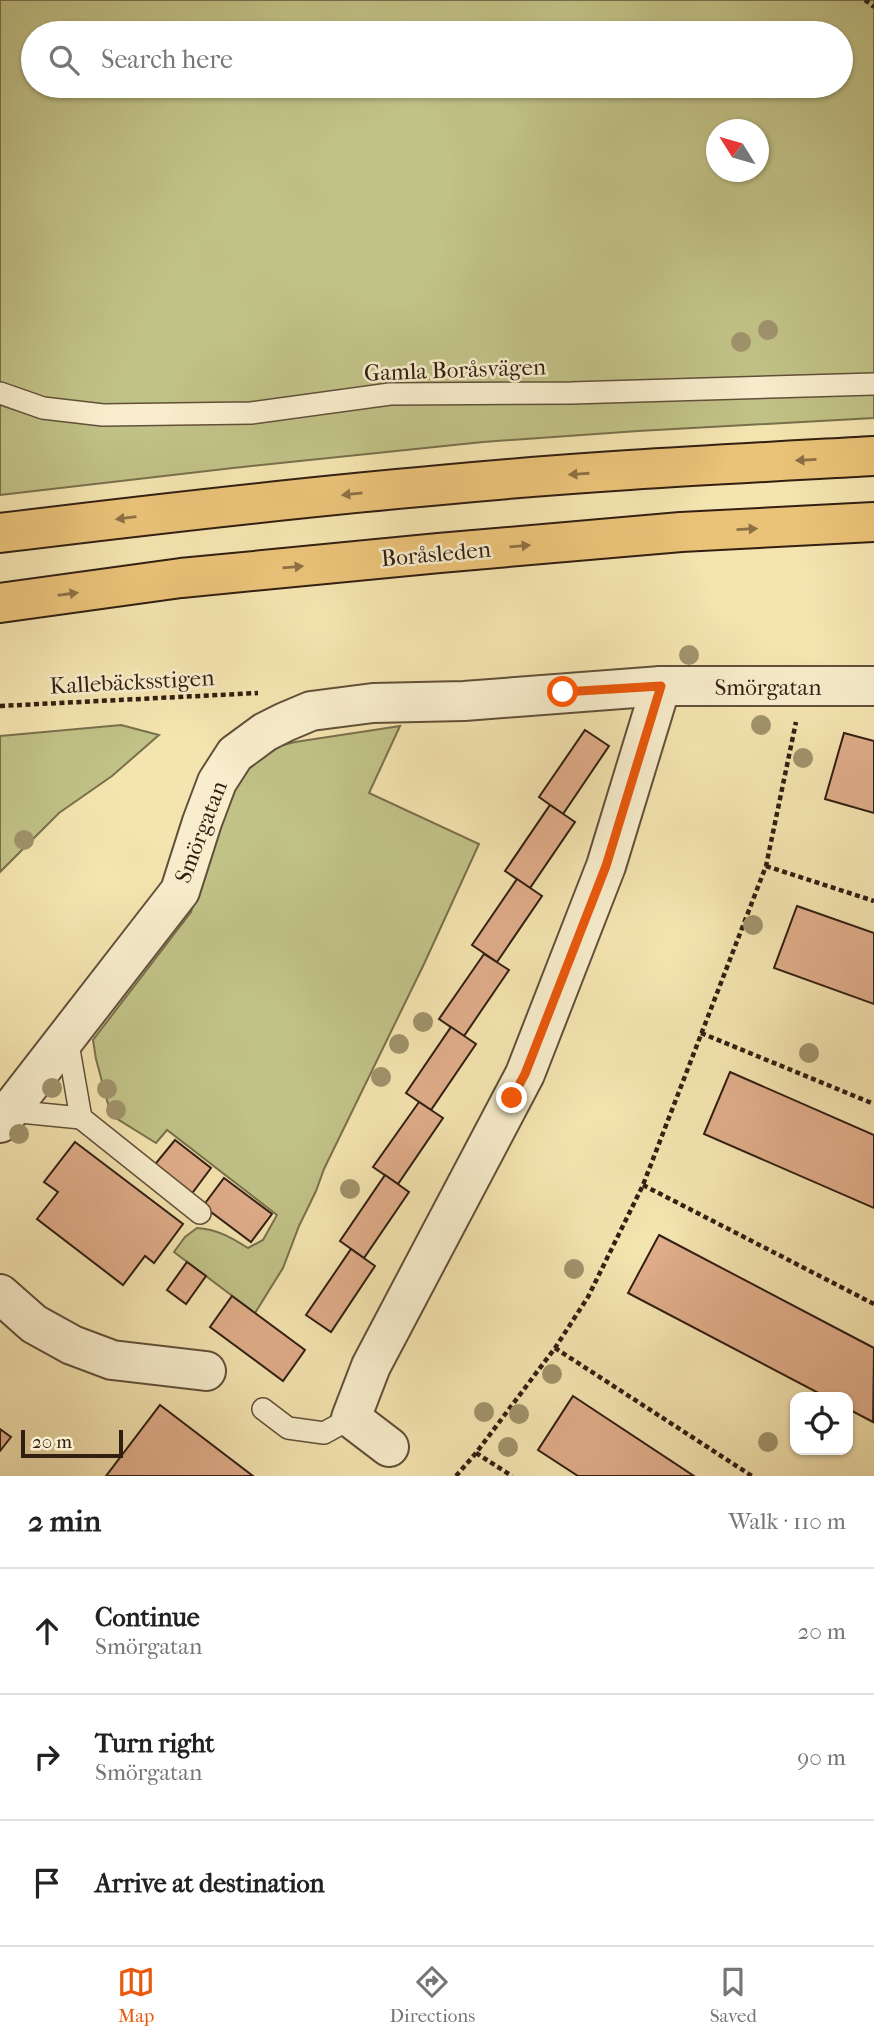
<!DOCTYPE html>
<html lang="en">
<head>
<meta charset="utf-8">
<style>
  body { margin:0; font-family:"IM FELL French Canon",serif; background:#f2f2f2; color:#222 }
  .controls { position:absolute; right:21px; bottom:21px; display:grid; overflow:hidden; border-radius:14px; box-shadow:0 2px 5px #0004 }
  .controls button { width:63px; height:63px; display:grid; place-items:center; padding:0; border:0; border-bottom:2px solid #e0e0e0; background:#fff; color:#222; font:35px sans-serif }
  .compass { position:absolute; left:706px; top:119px; width:63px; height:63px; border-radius:50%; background:#fff; box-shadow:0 2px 5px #0004; rotate:307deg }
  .scale { position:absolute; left:21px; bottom:18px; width:102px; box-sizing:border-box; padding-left:7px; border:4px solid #311f12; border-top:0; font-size:19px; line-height:24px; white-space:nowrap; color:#311f12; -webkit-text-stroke:5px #f8edcc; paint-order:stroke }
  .stop { position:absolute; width:21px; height:21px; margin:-16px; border:5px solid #ea580c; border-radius:50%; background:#fff }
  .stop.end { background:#ea580c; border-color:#fff; box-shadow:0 2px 7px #0008 }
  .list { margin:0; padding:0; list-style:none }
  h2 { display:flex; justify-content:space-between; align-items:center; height:91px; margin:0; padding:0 28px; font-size:30px }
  h2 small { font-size:23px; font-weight:400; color:#767676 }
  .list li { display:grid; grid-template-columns:46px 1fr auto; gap:21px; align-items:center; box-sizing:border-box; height:126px; padding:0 28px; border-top:2px solid #e0e0e0 }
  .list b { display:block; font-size:26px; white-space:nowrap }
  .list p { margin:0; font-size:23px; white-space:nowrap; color:#767676 }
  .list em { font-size:23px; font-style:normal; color:#767676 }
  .icon { flex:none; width:38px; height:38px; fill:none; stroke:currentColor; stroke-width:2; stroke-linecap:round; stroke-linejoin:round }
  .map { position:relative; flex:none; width:874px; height:1476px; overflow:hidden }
  .search { position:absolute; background:#fff; box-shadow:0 2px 5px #0004; left:21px; right:21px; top:21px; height:77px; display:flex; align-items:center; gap:18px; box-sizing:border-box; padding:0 24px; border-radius:38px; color:#767676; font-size:26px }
  .sheet { height:469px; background:#fff }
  nav { display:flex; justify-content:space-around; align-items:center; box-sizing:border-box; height:98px; border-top:2px solid #e0e0e0; background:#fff; font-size:19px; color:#767676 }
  nav a { display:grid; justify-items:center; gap:4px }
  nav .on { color:#ea580c }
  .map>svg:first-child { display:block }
  .green { fill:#c1c287; stroke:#79704c; stroke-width:2; fill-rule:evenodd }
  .building { fill:#e0ad8a; stroke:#311f12; stroke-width:2 }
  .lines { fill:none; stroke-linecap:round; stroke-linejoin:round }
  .lane-casing { stroke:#62503a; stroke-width:24 }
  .street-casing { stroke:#62503a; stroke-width:42 }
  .highway-casing { stroke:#311f12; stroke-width:42 }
  .path { stroke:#311f12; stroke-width:4.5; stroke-dasharray:5 3.5; stroke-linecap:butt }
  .lane { stroke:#f8edcc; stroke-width:21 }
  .street { stroke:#f8edcc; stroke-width:38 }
  .highway { stroke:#eac278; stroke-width:38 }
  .tree { fill:#a0936c }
  .oneway { fill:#8e7045 }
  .route { stroke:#ea580c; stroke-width:9 }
  .labels { text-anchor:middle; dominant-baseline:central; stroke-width:5; stroke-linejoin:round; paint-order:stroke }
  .street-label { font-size:23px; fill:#311f12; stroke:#f8edcc }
</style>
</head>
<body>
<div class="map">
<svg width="874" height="1476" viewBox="0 0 874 1476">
  <rect width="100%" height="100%" fill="#f4e4b0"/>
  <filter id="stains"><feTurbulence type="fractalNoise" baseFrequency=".00286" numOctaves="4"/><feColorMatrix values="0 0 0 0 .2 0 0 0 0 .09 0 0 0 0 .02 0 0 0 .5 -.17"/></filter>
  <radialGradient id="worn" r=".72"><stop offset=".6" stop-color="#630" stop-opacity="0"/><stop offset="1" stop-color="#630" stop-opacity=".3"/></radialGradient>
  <g class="green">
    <path d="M0 0H874V418L638 431 483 442 233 468 0 495ZM33 33H841V86H33ZM716 130H758V172H716Z"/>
    <polygon points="121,725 159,735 112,776 59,813 0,872 0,736"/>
    <path d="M400 726 369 793 479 844 424 964 324 1169 316 1191 299 1226 283 1268 255 1313 174 1252 185 1237 197 1228C217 1229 232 1238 248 1248L263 1240 277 1215 167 1130 156 1143 111 1115 96 1059 93 1040 191 912 231 783 271 748 295 742Z"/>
  </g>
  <g class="building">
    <polygon points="585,730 609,746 563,814 539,797"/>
    <polygon points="844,733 874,741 874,813 825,799"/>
    <polygon points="550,805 575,822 530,888 505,871"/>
    <polygon points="517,879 542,896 497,962 472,945"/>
    <polygon points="797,906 874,933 874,1004 774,968"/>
    <polygon points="484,954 509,970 464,1036 439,1019"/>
    <polygon points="451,1027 476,1044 431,1110 406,1093"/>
    <polygon points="730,1072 874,1135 874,1208 704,1134"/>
    <polygon points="419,1102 443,1118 398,1184 373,1167"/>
    <polygon points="175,1140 211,1168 190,1196 152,1168"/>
    <polygon points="75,1142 183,1224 154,1263 145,1256 123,1285 37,1219 58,1192 44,1182"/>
    <polygon points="385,1175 409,1192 364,1258 340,1241"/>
    <polygon points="224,1178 272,1214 251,1242 203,1206"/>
    <polygon points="659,1235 874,1348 873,1422 848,1409 848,1397 826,1397 628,1293"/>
    <polygon points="351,1249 375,1266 331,1332 306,1315"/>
    <polygon points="187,1262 206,1276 186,1304 167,1290"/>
    <polygon points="232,1296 305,1350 283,1381 210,1327"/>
    <polygon points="573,1396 694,1476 578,1476 538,1450"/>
    <polygon points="160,1405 253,1476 106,1476"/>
    <polygon points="0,1429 11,1437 0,1451"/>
  </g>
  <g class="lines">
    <g class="lane-casing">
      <g id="lane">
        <polyline points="0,393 43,408 103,415 251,413 390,394 571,393 874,384"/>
        <polyline points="10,1111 81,1118 67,1038"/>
        <polyline points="81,1118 200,1213"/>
        <polyline points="263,1409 288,1428 324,1433 351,1418"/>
      </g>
    </g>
    <g class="street-casing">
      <g id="street">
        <polyline points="0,1123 180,891 202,822 217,782 235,754 265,732 285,722 311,711 373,703 464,701 661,686 874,686"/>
        <polyline points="0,1294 34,1324 72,1345 112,1360 206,1371"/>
        <polyline points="389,1447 351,1418 371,1366 525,1074 606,866 661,686"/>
      </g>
    </g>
    <g class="highway-casing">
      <g id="highway">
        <path d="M0 533C147 515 294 498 441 485 585 471 730 464 874 456"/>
        <polyline points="0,603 181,578 439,553 681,532 874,522"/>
      </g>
    </g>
    <g class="path">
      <polyline points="865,0 874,7"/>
      <polyline points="0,706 258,693"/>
      <polyline points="766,866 874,901"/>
      <polyline points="701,1033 874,1104"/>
      <polyline points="643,1185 874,1304"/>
      <polyline points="555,1348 752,1476"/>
      <polyline points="476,1453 512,1476"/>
      <polyline points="456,1476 476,1453 555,1348 588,1297 643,1185 766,866 796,722"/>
    </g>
    <use href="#lane" class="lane"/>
    <use href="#street" class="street"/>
    <use href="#highway" class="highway"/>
  </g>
  <g class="tree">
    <circle cx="768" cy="330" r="10"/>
    <circle cx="741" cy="342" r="10"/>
    <circle cx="689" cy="655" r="10"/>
    <circle cx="761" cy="725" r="10"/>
    <circle cx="803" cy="758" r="10"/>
    <circle cx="24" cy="840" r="10"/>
    <circle cx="753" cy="925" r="10"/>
    <circle cx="423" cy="1022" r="10"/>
    <circle cx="399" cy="1044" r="10"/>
    <circle cx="809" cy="1053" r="10"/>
    <circle cx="381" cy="1077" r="10"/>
    <circle cx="52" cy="1088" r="10"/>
    <circle cx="107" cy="1089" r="10"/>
    <circle cx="116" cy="1110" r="10"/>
    <circle cx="19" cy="1134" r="10"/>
    <circle cx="350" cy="1189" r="10"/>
    <circle cx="574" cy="1269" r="10"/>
    <circle cx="552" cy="1374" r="10"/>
    <circle cx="484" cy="1412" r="10"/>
    <circle cx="519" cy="1414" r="10"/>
    <circle cx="768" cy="1442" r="10"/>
    <circle cx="508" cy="1447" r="10"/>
  </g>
  <defs><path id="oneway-solid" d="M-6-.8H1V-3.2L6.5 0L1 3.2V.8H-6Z" transform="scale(1.75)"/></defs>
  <g class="oneway">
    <use href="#oneway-solid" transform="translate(806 460) rotate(177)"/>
    <use href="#oneway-solid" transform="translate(579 474) rotate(176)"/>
    <use href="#oneway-solid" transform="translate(352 494) rotate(174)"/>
    <use href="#oneway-solid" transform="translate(126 518) rotate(173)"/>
    <use href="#oneway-solid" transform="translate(747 529) rotate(-3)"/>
    <use href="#oneway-solid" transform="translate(520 546) rotate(-5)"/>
    <use href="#oneway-solid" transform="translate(293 567) rotate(-5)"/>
    <use href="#oneway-solid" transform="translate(68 594) rotate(-8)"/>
  </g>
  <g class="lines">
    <polyline class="route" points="512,1098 525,1074 606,866 661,686 563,692"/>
  </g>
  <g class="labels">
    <g class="street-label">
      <text transform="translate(455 370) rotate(-2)">Gamla Boråsvägen</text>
      <text transform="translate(436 554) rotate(-5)">Boråsleden</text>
      <text transform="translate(132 682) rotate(-3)">Kallebäcksstigen</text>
      <text x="768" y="687">Smörgatan</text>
      <text transform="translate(201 832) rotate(-69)">Smörgatan</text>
    </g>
  </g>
  <rect width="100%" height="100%" filter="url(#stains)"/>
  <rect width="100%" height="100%" fill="url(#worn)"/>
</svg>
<div class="controls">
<button><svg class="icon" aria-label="locate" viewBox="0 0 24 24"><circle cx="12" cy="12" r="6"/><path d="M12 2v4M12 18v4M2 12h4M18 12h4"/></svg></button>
</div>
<svg class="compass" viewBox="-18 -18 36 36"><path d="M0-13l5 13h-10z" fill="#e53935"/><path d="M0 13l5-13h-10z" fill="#767676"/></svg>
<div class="scale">20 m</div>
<div class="stop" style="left:563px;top:692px"></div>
<div class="stop end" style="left:512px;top:1098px"></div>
<div class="search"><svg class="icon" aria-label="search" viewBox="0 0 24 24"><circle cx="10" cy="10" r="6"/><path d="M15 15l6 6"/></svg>Search here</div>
</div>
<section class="sheet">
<h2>2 min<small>Walk · 110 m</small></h2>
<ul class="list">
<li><svg class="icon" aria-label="ahead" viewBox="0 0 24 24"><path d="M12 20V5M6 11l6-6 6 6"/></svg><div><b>Continue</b><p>Smörgatan</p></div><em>20 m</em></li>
<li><svg class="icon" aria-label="right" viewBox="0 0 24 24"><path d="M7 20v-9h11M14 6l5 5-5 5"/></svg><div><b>Turn right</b><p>Smörgatan</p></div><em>90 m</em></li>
<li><svg class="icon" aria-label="arrive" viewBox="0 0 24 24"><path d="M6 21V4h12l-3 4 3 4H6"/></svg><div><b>Arrive at destination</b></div></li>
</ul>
</section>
<nav>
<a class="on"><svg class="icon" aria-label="map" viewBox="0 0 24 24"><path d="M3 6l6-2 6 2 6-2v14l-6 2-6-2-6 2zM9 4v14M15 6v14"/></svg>Map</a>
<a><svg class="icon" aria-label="directions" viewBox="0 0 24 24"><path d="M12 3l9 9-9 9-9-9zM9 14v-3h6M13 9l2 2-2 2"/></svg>Directions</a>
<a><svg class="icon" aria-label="saved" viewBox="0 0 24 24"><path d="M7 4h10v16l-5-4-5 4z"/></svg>Saved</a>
</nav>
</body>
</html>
